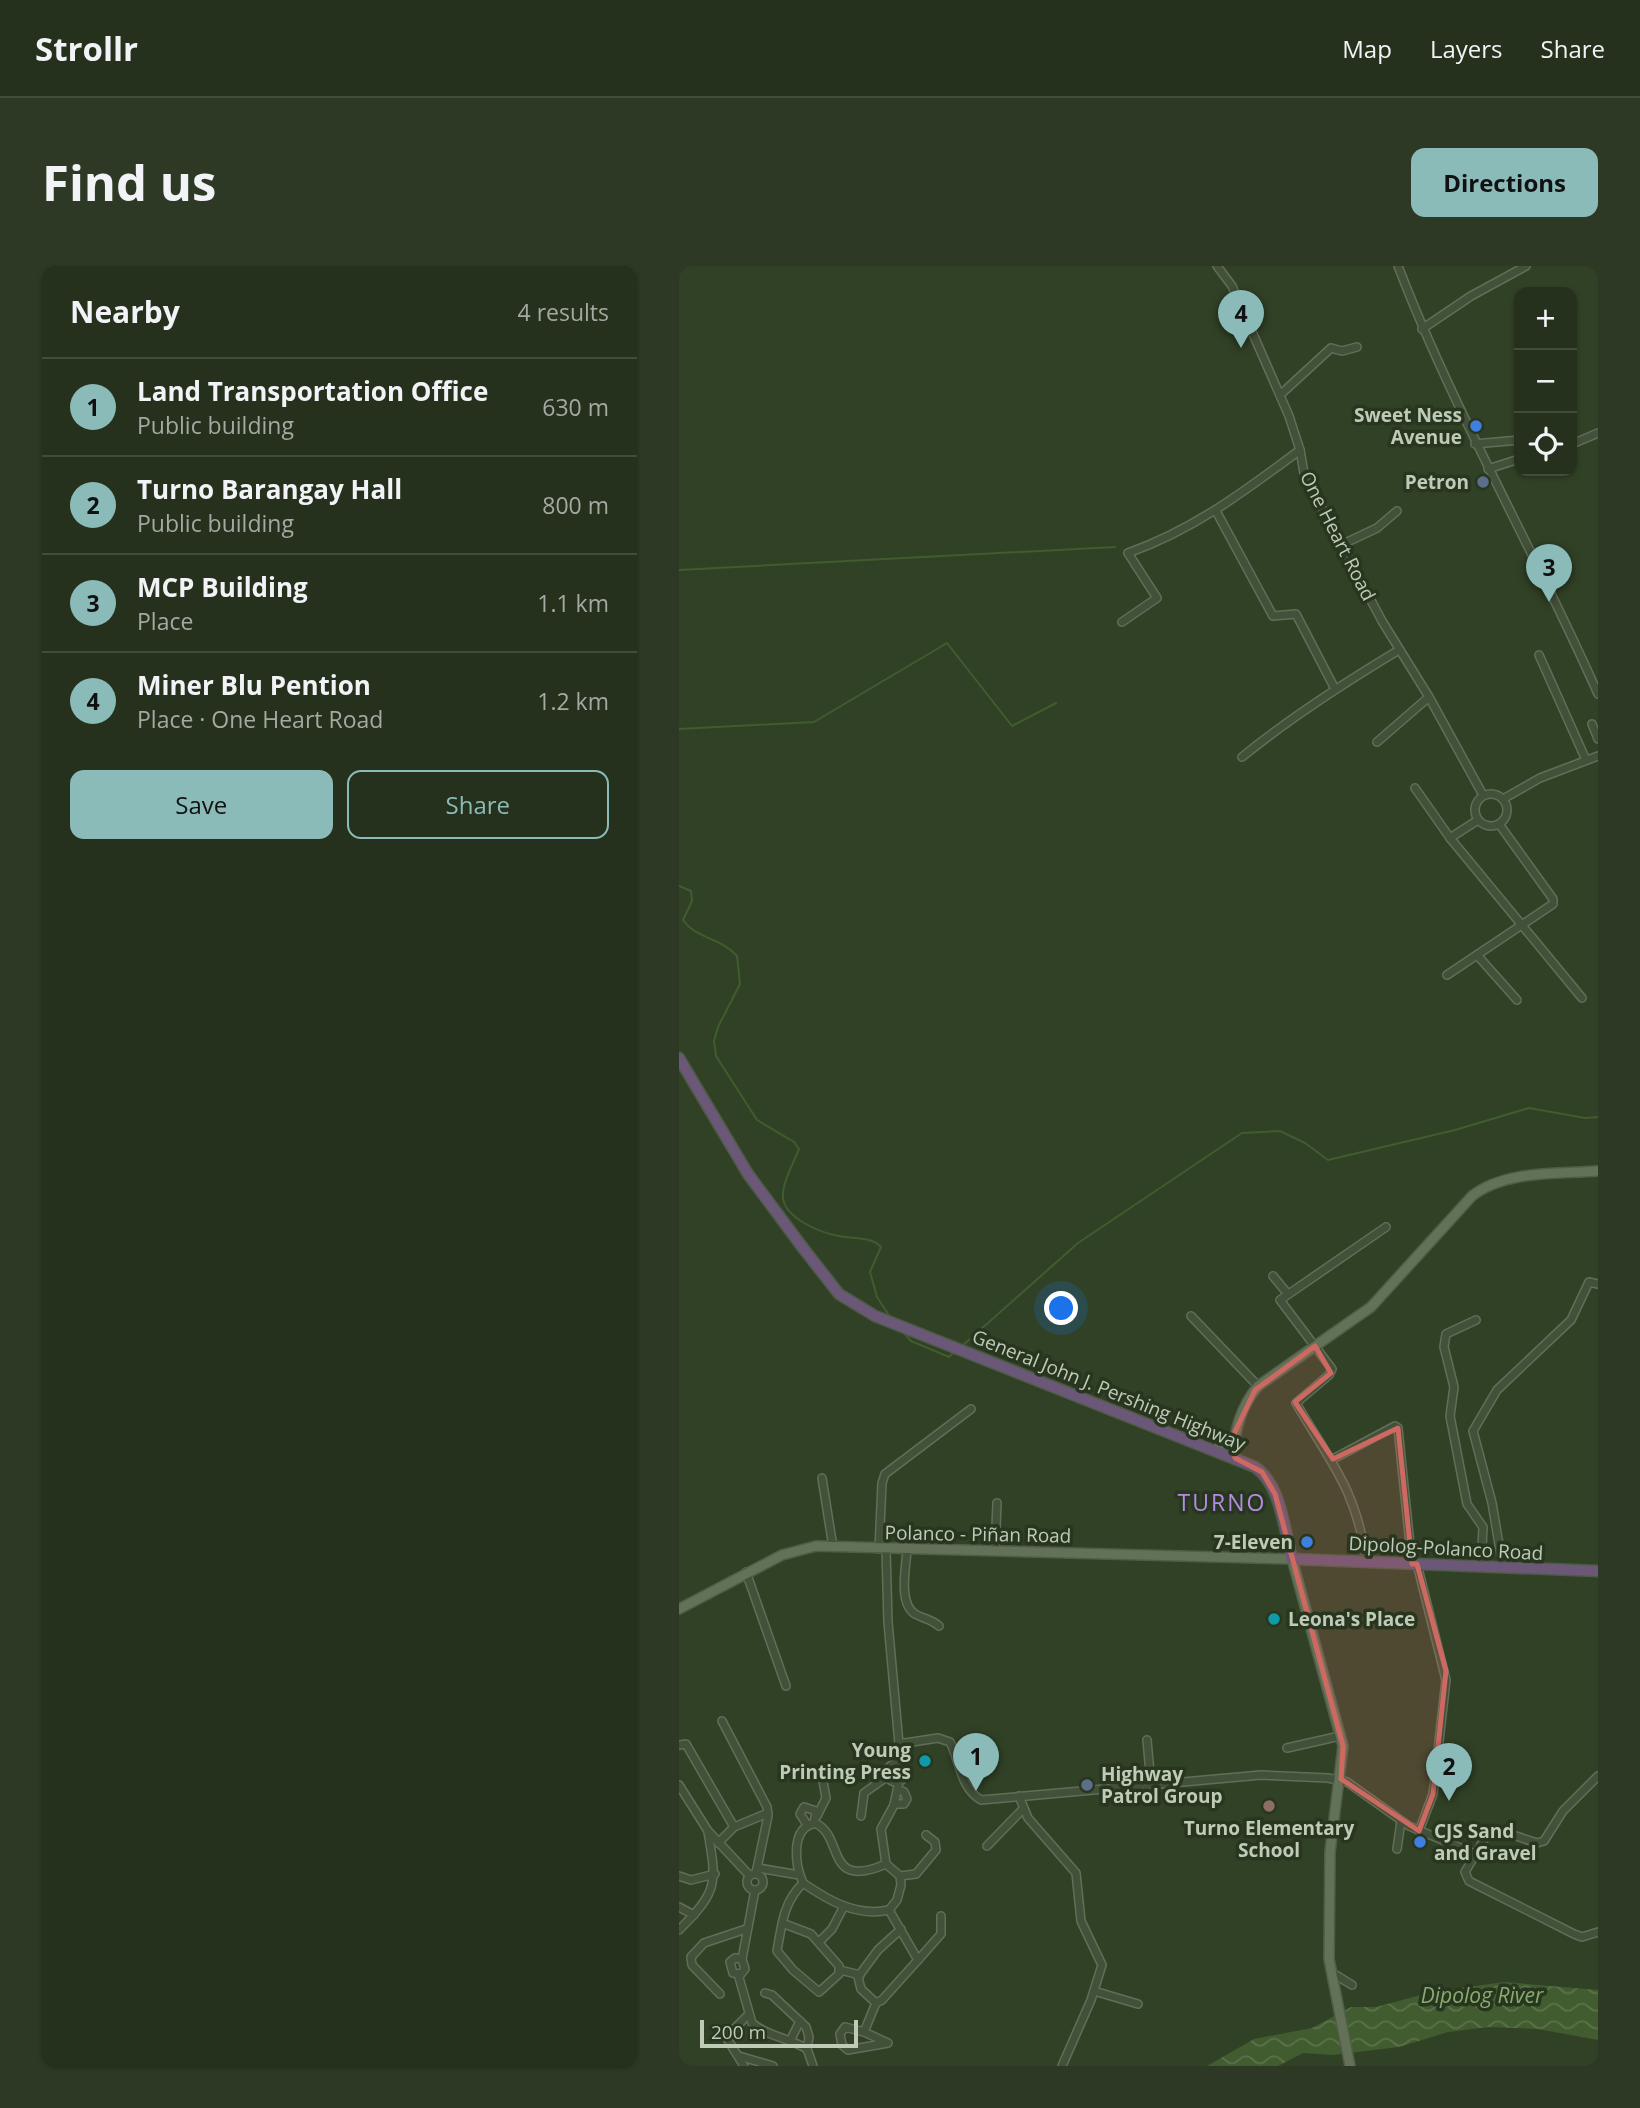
<!DOCTYPE html>
<html lang="en">
<head>
<meta charset="utf-8">
<style>
  body { margin:0; font-family:"Open Sans",sans-serif; background:#2d3925; color:#f1f3f6 }
  .controls { position:absolute; right:21px; top:21px; display:grid; overflow:hidden; border-radius:14px; box-shadow:0 2px 5px #0004 }
  .controls button { width:63px; height:63px; display:grid; place-items:center; padding:0; border:0; border-bottom:2px solid #424c3b; background:#25311c; color:#f1f3f6; font:35px sans-serif }
  .scale { position:absolute; left:21px; bottom:18px; width:158px; box-sizing:border-box; padding-left:7px; border:4px solid #bfcbb7; border-top:0; font-size:19px; line-height:24px; white-space:nowrap; color:#bfcbb7; -webkit-text-stroke:5px #28361f; paint-order:stroke }
  .you { position:absolute; left:383px; top:1043px; width:24px; height:24px; margin:-18px; border:5px solid #fff; border-radius:50%; background:#1a73e8; box-shadow:0 0 0 10px #1a73e833 }
  .badge { display:grid; place-items:center; width:46px; height:46px; border-radius:50%; background:#8bbbb9; color:#111; font-size:23px; font-weight:700 }
  .pin { position:absolute; translate:-50% -58px; filter:drop-shadow(0 2px 4px #0008) }
  .pin::after { content:''; position:absolute; top:37px; width:24px; height:21px; background:inherit; clip-path:polygon(0 0,100% 0,50% 100%) }
  .list { margin:0; padding:0; list-style:none }
  h2 { display:flex; justify-content:space-between; align-items:center; height:91px; margin:0; padding:0 28px; font-size:30px }
  h2 small { font-size:23px; font-weight:400; color:#a3a9a3 }
  .list li { display:grid; grid-template-columns:46px 1fr auto; gap:21px; align-items:center; box-sizing:border-box; height:98px; padding:0 28px; border-top:2px solid #424c3b }
  .list b { display:block; font-size:26px; white-space:nowrap }
  .list p { margin:0; font-size:23px; white-space:nowrap; color:#a3a9a3 }
  .list em { font-size:23px; font-style:normal; color:#a3a9a3 }
  .actions { display:flex; gap:14px; padding:21px 28px }
  .actions a { flex:1; padding:16px 0; border:2px solid #8bbbb9; border-radius:14px; text-align:center; font-size:24px; color:#8bbbb9 }
  .actions .main { background:#8bbbb9; color:#111 }
  .icon { flex:none; width:38px; height:38px; fill:none; stroke:currentColor; stroke-width:2; stroke-linecap:round; stroke-linejoin:round }
  .map { position:relative; flex:none; width:919px; height:1800px; overflow:hidden; border-radius:14px }
  header { display:flex; align-items:center; gap:42px; box-sizing:border-box; height:98px; padding:0 35px; background:#25311c; border-bottom:2px solid #424c3b }
  header strong { font-size:33px }
  nav { display:flex; gap:38px; margin-inline-start:auto; font-size:24px }
  .intro { display:flex; align-items:center; justify-content:space-between; box-sizing:border-box; height:168px; padding:0 42px }
  h1 { margin:0; font-size:49px }
  .button { padding:18px 32px; border-radius:14px; background:#8bbbb9; color:#111; font-size:24px; font-weight:700 }
  main { display:flex; gap:42px; padding:0 42px }
  aside { flex:1; background:#25311c; border-radius:14px; box-shadow:0 2px 5px #0004 }
  .map>svg:first-child { display:block }
  .water { fill:url(#water-waves) }
  .lines { fill:none; stroke-linecap:round; stroke-linejoin:round }
  .stream { stroke:#415c2f; stroke-width:2 }
  .minor-casing { stroke:#616e58; stroke-width:10 }
  .major-casing { stroke:#4f5d47; stroke-width:12 }
  .highway-casing { stroke:#4e5b45; stroke-width:13 }
  .minor { stroke:#43513a; stroke-width:7 }
  .major { stroke:#627158; stroke-width:9 }
  .highway { stroke:#6b5777; stroke-width:10 }
  .marked { fill:#cd6961; fill-opacity:0.2; stroke:#cd6961; stroke-width:5; stroke-linejoin:round }
  .shop-dot { fill:#3f7fe0; stroke:#28361f; stroke-width:2.5 }
  .service-dot { fill:#5c6f8a; stroke:#28361f; stroke-width:2.5 }
  .culture-dot { fill:#0f9aa8; stroke:#28361f; stroke-width:2.5 }
  .education-dot { fill:#8d6e63; stroke:#28361f; stroke-width:2.5 }
  .labels { text-anchor:middle; dominant-baseline:central; stroke-width:7; stroke-linejoin:round; paint-order:stroke }
  .poi-label { font-size:19px; font-weight:bold; fill:#bfcbb7; stroke:#28361f; text-anchor:end }
  .street-label { font-size:19px; fill:#bfcbb7; stroke:#28361f }
  .water-label { font-size:21px; font-style:italic; fill:#89aa70; stroke:#28361f }
  .quarter-label { font-size:23px; letter-spacing:2px; fill:#b18ce1; stroke:#28361f }
</style>
</head>
<body>
<header>
<strong>Strollr</strong>
<nav><a>Map</a><a>Layers</a><a>Share</a></nav>
</header>
<div class="intro"><h1>Find us</h1><a class="button">Directions</a></div>
<main>
<aside>
<h2>Nearby<small>4 results</small></h2>
<ul class="list">
<li><span class="badge">1</span><div><b>Land Transportation Office</b><p>Public building</p></div><em>630 m</em></li>
<li><span class="badge">2</span><div><b>Turno Barangay Hall</b><p>Public building</p></div><em>800 m</em></li>
<li><span class="badge">3</span><div><b>MCP Building</b><p>Place</p></div><em>1.1 km</em></li>
<li><span class="badge">4</span><div><b>Miner Blu Pention</b><p>Place · One Heart Road</p></div><em>1.2 km</em></li>
</ul>
<div class="actions"><a class="main">Save</a><a>Share</a></div>
</aside>
<div class="map">
<svg width="919" height="1800" viewBox="0 0 919 1800">
  <defs>
    <pattern id="water-waves" width="16" height="10" patternUnits="userSpaceOnUse" patternTransform="scale(1.75)"><rect width="16" height="10" fill="#415c2f"/><path d="M0 5q4-4 8 0t8 0" fill="none" stroke="#5b724b"/></pattern>
  </defs>
  <rect width="100%" height="100%" fill="#314126"/>
  <polygon class="water" points="825,1716 919,1724 919,1774 859,1763 809,1761 769,1766 720,1781 654,1789 624,1787 599,1800 528,1800 575,1773 633,1762 672,1741 697,1741 753,1726"/>
  <g class="lines">
    <g class="stream">
      <polyline points="0,304 436,281"/>
      <polyline points="0,463 135,456 268,377 333,460 377,437"/>
      <path d="M0 620 12 625 13 635 4 654C17 673 43 672 58 690L61 718 39 761 35 775 37 790 78 854 115 876 120 883C115 896 103 917 104 931 105 952 142 967 160 970 173 973 192 970 202 981L191 1006 198 1031 211 1051"/>
      <polyline points="224,1066 232,1075 270,1091 274,1087"/>
      <polyline points="283,1080 399,977 563,867 601,865 626,877 649,894 776,864 850,842 906,852 919,851"/>
    </g>
    <g class="minor-casing">
      <g id="minor">
        <polyline points="538,0 553,20 610,150 621,184 625,207 636,229 703,355 750,431 804,529"/>
        <path d="M719 0C776 148 855 283 919 428"/>
        <polyline points="743,63 792,30 847,0"/>
        <polyline points="601,129 652,82 663,85 678,81"/>
        <polyline points="796,178 840,174"/>
        <polyline points="893,178 919,167"/>
        <polyline points="809,203 840,193"/>
        <polyline points="537,245 594,350 617,348 656,423"/>
        <polyline points="662,279 698,262 718,245"/>
        <path d="M443 356 478 332 449 287C514 264 566 225 621 184"/>
        <polyline points="860,389 907,494"/>
        <polyline points="913,458 919,473"/>
        <polyline points="698,476 750,431"/>
        <path d="M563 491C612 451 665 417 720 384"/>
        <polyline points="736,522 771,572 903,732"/>
        <circle cx="812" cy="544" r="16"/>
        <polyline points="824,533 861,512 919,490"/>
        <polyline points="771,572 799,554"/>
        <polyline points="798,689 838,734"/>
        <polyline points="768,709 874,638 874,633 820,558"/>
        <polyline points="594,1010 608,1027"/>
        <polyline points="512,1050 579,1120"/>
        <polyline points="797,1054 767,1068 765,1081 775,1121 771,1150 788,1238 804,1261 802,1302"/>
        <polyline points="654,1193 716,1160 719,1162 733,1298"/>
        <polyline points="143,1212 154,1281"/>
        <polyline points="200,1283 203,1217 206,1208 292,1143"/>
        <polyline points="207,1284 209,1356 220,1478 217,1498"/>
        <path d="M228 1284C227 1301 219 1337 236 1348 245 1353 252 1353 260 1360"/>
        <polyline points="316,1285 318,1237"/>
        <path d="M688 1296C676 1221 653 1199 617 1137L650 1109 653 1103 601 1034 707 961"/>
        <polyline points="738,1298 767,1414 754,1528 740,1565"/>
        <polyline points="824,1302 813,1237 794,1165 818,1124 892,1054 910,1016 919,1018"/>
        <polyline points="67,1306 107,1420"/>
        <polyline points="43,1455 88,1541 89,1550 77,1607"/>
        <polyline points="468,1474 472,1518"/>
        <path d="M220 1478 259 1472 271 1476C281 1495 281 1522 302 1534L582 1509 649 1512 668 1516 730 1560 796 1588"/>
        <polyline points="0,1479 7,1478 55,1561"/>
        <polyline points="608,1482 661,1470"/>
        <circle cx="217" cy="1507" r="9"/>
        <polyline points="222,1499 225,1477"/>
        <polyline points="919,1510 884,1545 865,1575 858,1577 816,1563 809,1567 786,1606 790,1615 895,1668 903,1671 919,1666"/>
        <polyline points="220,1515 215,1539 202,1563 207,1598 221,1610 222,1619 218,1634 210,1644 239,1694 203,1734 197,1737 182,1723 179,1711 199,1684 222,1663"/>
        <polyline points="0,1519 29,1565 70,1609"/>
        <polyline points="340,1530 349,1552 397,1607 402,1655 423,1699 412,1734 383,1800"/>
        <polyline points="215,1538 225,1538 228,1533 225,1526 219,1523"/>
        <polyline points="138,1550 147,1532 144,1515"/>
        <polyline points="182,1550 185,1527 209,1510"/>
        <polyline points="129,1560 121,1548 125,1541 137,1545 135,1558"/>
        <polyline points="39,1577 55,1561 89,1547"/>
        <polyline points="308,1580 343,1544"/>
        <polyline points="718,1583 722,1555"/>
        <path d="M207 1598C145 1625 166 1570 136 1557 111 1562 116 1599 124 1617 150 1635 178 1651 210 1644"/>
        <polyline points="79,1602 120,1609"/>
        <circle cx="76" cy="1616" r="8"/>
        <polyline points="0,1610 12,1614 36,1608"/>
        <polyline points="221,1610 237,1608 257,1584 256,1576 247,1569"/>
        <polyline points="0,1641 15,1649"/>
        <path d="M103 1657 132 1668 160 1700V1708L140 1726 114 1704 98 1685C103 1658 104 1637 124 1617"/>
        <path d="M0 1664C39 1625 38 1618 29 1566"/>
        <polyline points="140,1676 153,1663 165,1640"/>
        <polyline points="63,1693 56,1692 51,1696 54,1707 62,1708 66,1703 63,1693 76,1624"/>
        <polyline points="239,1694 262,1668 262,1650"/>
        <polyline points="161,1704 181,1709"/>
        <polyline points="652,1706 673,1719"/>
        <path d="M59 1708 73 1757C87 1770 111 1772 128 1783"/>
        <polyline points="415,1725 459,1738"/>
        <polyline points="86,1727 93,1729 127,1761 130,1771 128,1783 134,1800"/>
        <polyline points="41,1728 13,1699 12,1691 25,1677 67,1663"/>
        <polygon points="166,1761 185,1766 209,1777 169,1784 163,1779 161,1768"/>
        <polyline points="185,1766 197,1737"/>
        <polyline points="112,1773 121,1755"/>
        <polyline points="60,1790 94,1800"/>
        <polyline points="65,1800 47,1771 69,1749"/>
      </g>
    </g>
    <g class="major-casing">
      <g id="major">
        <polyline points="536,1184 553,1172"/>
        <path d="M556 1192C553 1167 563 1139 579 1120L692 1041 793 930C826 904 879 908 919 905"/>
        <polyline points="0,1343 103,1289 137,1280 613,1293 664,1480 651,1586 650,1693 671,1800"/>
      </g>
    </g>
    <g class="highway-casing">
      <path id="highway" d="M0 792 69 908 124 982 160 1028 196 1050 576 1201C602 1219 605 1263 613 1293L919 1305"/>
    </g>
    <use href="#minor" class="minor"/>
    <use href="#major" class="major"/>
    <use href="#highway" class="highway"/>
  </g>
  <path class="marked" d="M636 1080 652 1107 616 1136 654 1193 719 1162 733 1298H738L767 1405 754 1528 740 1565 662 1513 664 1480 596 1228 583 1206 556 1192 553 1172 576 1124Z"/>
  <g class="shop-dot">
    <circle cx="797" cy="160" r="7"/>
    <circle cx="628" cy="1276" r="7"/>
    <circle cx="741" cy="1576" r="7"/>
  </g>
  <g class="service-dot">
    <circle cx="804" cy="216" r="7"/>
    <circle cx="408" cy="1519" r="7"/>
  </g>
  <g class="culture-dot">
    <circle cx="595" cy="1353" r="7"/>
    <circle cx="246" cy="1495" r="7"/>
  </g>
  <circle class="education-dot" cx="590" cy="1540" r="7"/>
  <g class="labels">
    <g class="poi-label">
      <text x="783" y="149">Sweet Ness<tspan x="783" dy="22">Avenue</tspan></text>
      <text x="790" y="216">Petron</text>
      <text x="614" y="1276">7-Eleven</text>
      <text x="609" y="1353" text-anchor="start">Leona's Place</text>
      <text x="232" y="1484">Young<tspan x="232" dy="22">Printing Press</tspan></text>
      <text x="422" y="1508" text-anchor="start">Highway<tspan x="422" dy="22">Patrol Group</tspan></text>
      <text x="590" y="1562" text-anchor="middle">Turno Elementary<tspan x="590" dy="22">School</tspan></text>
      <text x="755" y="1565" text-anchor="start">CJS Sand<tspan x="755" dy="22">and Gravel</tspan></text>
    </g>
    <g class="street-label">
      <text transform="translate(659 270) rotate(63)">One Heart Road</text>
      <text transform="translate(430 1124) rotate(22)">General John J. Pershing Highway</text>
      <text transform="translate(299 1268) rotate(1)">Polanco - Piñan Road</text>
      <text transform="translate(767 1282) rotate(3)">Dipolog-Polanco Road</text>
    </g>
    <g class="water-label">
      <text x="803" y="1729">Dipolog River</text>
    </g>
    <g class="quarter-label">
      <text x="543" y="1236">TURNO</text>
    </g>
  </g>
</svg>
<div class="controls">
<button>+</button>
<button>−</button>
<button><svg class="icon" aria-label="locate" viewBox="0 0 24 24"><circle cx="12" cy="12" r="6"/><path d="M12 2v4M12 18v4M2 12h4M18 12h4"/></svg></button>
</div>
<div class="scale">200 m</div>
<div class="you"></div>
<div class="pin badge" style="left:297px;top:1525px">1</div>
<div class="pin badge" style="left:770px;top:1535px">2</div>
<div class="pin badge" style="left:870px;top:336px">3</div>
<div class="pin badge" style="left:562px;top:82px">4</div>
</div>
</main>
</body>
</html>
